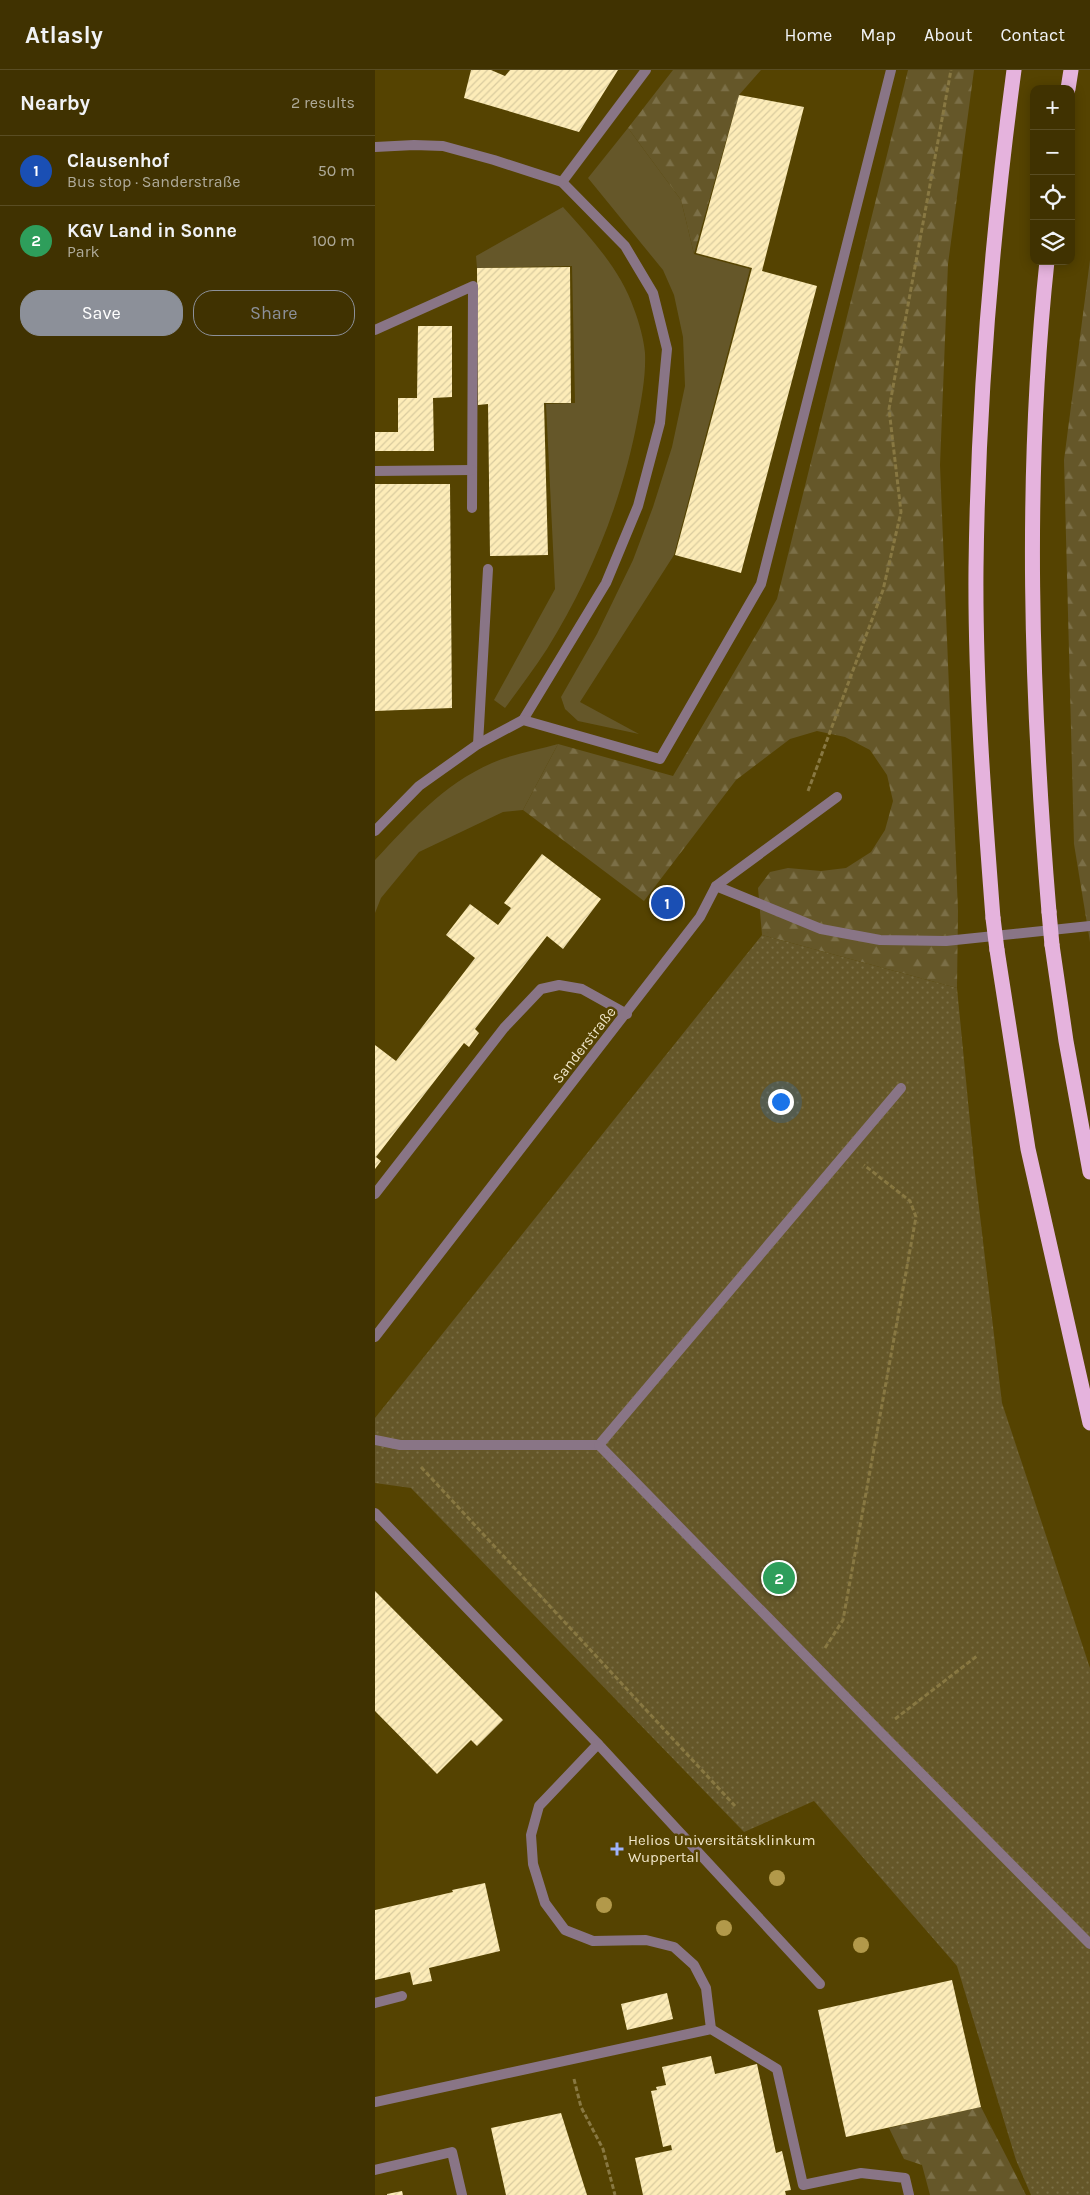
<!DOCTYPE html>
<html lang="en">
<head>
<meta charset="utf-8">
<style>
  body { margin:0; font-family:Karla,sans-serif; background:#4b3e10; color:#f1f3f6 }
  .controls { position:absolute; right:15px; top:15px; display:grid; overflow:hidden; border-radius:10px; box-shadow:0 2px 12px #0003 }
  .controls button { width:45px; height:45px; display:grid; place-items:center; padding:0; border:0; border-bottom:1px solid #594d23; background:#403201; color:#f1f3f6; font:25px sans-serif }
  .you { position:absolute; left:405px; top:1031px; width:18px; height:18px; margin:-12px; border:4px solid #fff; border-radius:50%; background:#1a73e8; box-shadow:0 0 0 8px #1a73e833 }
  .badge { display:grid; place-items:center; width:32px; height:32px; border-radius:50%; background:#8c9099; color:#fff; font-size:16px; font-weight:700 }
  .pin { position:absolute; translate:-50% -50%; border:2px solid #fff; box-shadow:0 1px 5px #0006 }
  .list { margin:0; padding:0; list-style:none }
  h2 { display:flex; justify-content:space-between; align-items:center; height:65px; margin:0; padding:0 20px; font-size:21px }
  h2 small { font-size:16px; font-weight:400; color:#aeaa99 }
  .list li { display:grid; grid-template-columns:32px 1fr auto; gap:15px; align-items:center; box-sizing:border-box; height:70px; padding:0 20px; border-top:1px solid #594d23 }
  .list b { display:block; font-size:19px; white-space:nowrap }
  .list p { margin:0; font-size:16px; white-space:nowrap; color:#aeaa99 }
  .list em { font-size:16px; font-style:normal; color:#aeaa99 }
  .actions { display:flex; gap:10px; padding:15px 20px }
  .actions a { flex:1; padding:11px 0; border:1px solid #8c9099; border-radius:20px; text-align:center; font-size:18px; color:#8c9099 }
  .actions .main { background:#8c9099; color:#fff }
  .icon { flex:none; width:28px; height:28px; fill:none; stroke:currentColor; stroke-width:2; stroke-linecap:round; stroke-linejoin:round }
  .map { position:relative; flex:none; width:715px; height:2125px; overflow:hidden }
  header { display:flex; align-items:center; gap:30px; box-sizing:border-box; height:70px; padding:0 25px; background:#403201; border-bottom:1px solid #594d23 }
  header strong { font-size:24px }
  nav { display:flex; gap:28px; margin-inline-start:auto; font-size:18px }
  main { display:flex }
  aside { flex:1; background:#403201 }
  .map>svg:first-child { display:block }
  .grass { fill:#655729 }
  .forest { fill:url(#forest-firs) }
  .park { fill:url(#park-dots) }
  .building { fill:url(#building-hatch) }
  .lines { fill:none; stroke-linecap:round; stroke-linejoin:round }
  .path { stroke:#887842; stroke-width:3; stroke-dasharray:5 2.5; stroke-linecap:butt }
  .lane { stroke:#897586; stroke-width:10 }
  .street { stroke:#897586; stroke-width:10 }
  .highway { stroke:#e5b3dd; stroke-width:15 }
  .highway-bridge { stroke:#e5b3dd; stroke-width:15 }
  .tree { fill:#b2994a }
  .poi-dot { fill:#9fb3fd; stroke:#554301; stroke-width:2 }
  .labels { text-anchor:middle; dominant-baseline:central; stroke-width:5; stroke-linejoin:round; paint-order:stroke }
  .street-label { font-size:15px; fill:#f0e6c9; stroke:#554301 }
  .poi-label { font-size:15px; fill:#f0e6c9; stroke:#554301; text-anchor:start }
</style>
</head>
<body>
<header>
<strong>Atlasly</strong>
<nav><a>Home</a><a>Map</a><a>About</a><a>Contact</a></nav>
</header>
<main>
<aside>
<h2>Nearby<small>2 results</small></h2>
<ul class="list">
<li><span class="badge" style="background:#1a4fb4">1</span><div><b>Clausenhof</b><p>Bus stop · Sanderstraße</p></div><em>50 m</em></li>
<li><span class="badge" style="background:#2e9e5b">2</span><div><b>KGV Land in Sonne</b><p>Park</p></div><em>100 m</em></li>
</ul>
<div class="actions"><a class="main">Save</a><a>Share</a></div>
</aside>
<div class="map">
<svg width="715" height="2125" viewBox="0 0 715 2125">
  <defs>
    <pattern id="forest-firs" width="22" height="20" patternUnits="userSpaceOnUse" patternTransform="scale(1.25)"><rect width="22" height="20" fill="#655729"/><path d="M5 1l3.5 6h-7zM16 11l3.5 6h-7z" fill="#7b6f47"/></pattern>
    <pattern id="park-dots" width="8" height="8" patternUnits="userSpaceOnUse" patternTransform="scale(1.25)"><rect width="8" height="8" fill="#655729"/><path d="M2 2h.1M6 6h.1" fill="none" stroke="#7b6f47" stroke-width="1.8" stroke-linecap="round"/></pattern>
    <pattern id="building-hatch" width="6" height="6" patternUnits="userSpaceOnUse" patternTransform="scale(1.25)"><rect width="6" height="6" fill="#fdecb8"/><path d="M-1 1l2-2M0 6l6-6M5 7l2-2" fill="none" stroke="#d9cb9f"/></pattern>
  </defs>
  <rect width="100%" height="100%" fill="#554301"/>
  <g class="grass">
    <polygon points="253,58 306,130 319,184 375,199 299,485 205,632 264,664 203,651 190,639 186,627 222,564 258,490 278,437 297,377 310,316 308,267 299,225 288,200 213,108"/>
    <path d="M188 137C215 167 246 200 259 239 264 252 269 270 270 283 271 304 267 327 263 347 248 429 216 508 172 579 159 599 144 619 130 638L119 630 180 519 171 334 200 333 197 196 102 198 101 186Z"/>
    <path d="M183 674 148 740 128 742 44 782 6 828 0 843V790C36 752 67 715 117 693 137 684 162 680 183 674Z"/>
  </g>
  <g class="forest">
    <polygon points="298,0 386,0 364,25 319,184 306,130 253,58"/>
    <polygon points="533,0 599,0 573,194 565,395 583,841 582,918 387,865 383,818 395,802 413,798 446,801 471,798 496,782 510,760 518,731 512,705 495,680 470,667 442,661 415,669 361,710 269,831 148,740 183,674 298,706 402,529"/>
    <polygon points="715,190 715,872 699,774 689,390"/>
    <polygon points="606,2037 651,2125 555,2125 547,2095 529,2089 514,2058"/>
  </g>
  <polygon class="park" points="387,865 582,918 600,1103 627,1333 715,1598 715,2125 656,2125 641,2090 582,1896 439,1731 369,1762 36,1418 0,1413 0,1348"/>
  <g class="building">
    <polygon points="96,0 116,0 130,6 135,0 243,0 204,62 89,28"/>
    <polygon points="364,25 429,37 387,201 442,216 366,503 300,485 377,198 321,183"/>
    <polygon points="195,197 196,333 169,333 173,485 115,486 113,334 103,335 102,198"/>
    <polygon points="43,256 77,256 77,327 58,328 59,381 0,381 0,362 23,362 23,328 42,328"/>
    <polygon points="0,414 75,414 77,638 0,641"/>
    <polygon points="167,784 226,829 188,879 172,866 100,959 104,963 94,977 89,973 1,1087 6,1091 0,1099 0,975 21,991 100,888 71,865 95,834 123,855 136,838 129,833"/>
    <polygon points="0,1521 128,1650 102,1676 96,1670 62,1704 0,1641"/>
    <polygon points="110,1813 125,1881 54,1898 57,1911 38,1915 35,1902 0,1910 0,1840 78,1822 77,1820"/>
    <polygon points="577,1910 606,2037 471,2067 443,1940"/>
    <polygon points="292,1923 298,1949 252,1960 246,1934"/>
    <polygon points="336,1986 340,2004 382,1994 401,2083 407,2081 416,2120 410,2121 411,2125 268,2125 260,2088 297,2080 296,2075 288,2077 276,2021 282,2020 281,2017 291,2015 287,1997"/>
    <polygon points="186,2043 212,2125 131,2125 116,2058"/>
    <polygon points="27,2121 28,2125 12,2125 12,2124"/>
  </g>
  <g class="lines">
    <g class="path">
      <polyline points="433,721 508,520 526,442 514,339 576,0"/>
      <polyline points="46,1397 360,1736"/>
      <polyline points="450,1578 468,1550 541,1147 535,1131 489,1095"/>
      <polyline points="520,1649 602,1586"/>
      <polyline points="199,2009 206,2037 228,2079 240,2125"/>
    </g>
    <g class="lane">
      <polyline points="0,77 39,75 68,76 119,90 187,112 250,176 278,223 292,279 285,353 263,436 231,513 148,650"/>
      <polyline points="187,112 271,0"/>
      <polyline points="0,260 98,216 97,438"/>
      <polyline points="0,401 97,400"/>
      <polyline points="103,674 113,499"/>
      <polyline points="0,761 44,716 103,674 148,650 285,689 386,514 516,0"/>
      <polyline points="341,816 446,859 505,870 571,871 715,856"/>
      <polyline points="0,1124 129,958 166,919 184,915 207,919 252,944"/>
      <polyline points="0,1370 25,1375 224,1375 526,1018"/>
      <polyline points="224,1375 504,1661 715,1874"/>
      <polyline points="0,1443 223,1674 445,1914"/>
      <polyline points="223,1674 164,1736 156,1765 158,1794 170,1833 190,1860 218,1871 271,1870 299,1877 319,1895 331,1918 336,1959"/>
      <polyline points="0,1933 27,1926"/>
      <polyline points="0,2032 336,1959 402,1999 428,2115 486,2103 530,2108 534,2125"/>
      <polyline points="0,2100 77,2082 87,2125"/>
    </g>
    <polyline class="street" points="0,1267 325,847 341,816 462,727"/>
    <g class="highway">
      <polyline points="693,19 696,0"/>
      <path d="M672 191C649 408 656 626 674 842"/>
      <path d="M618 848C609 732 600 615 601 498 603 331 617 165 639 0"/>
      <polyline points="677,875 691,971 715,1102"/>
      <polyline points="622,880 653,1079 715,1353"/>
    </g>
    <g class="highway-bridge">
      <polyline points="674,842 677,875"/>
      <polyline points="618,848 622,880"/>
    </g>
  </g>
  <g class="tree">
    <circle cx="402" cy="1808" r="8"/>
    <circle cx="229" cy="1835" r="8"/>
    <circle cx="349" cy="1858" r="8"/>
    <circle cx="486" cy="1875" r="8"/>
  </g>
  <path class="poi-dot" d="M239.5 1771.5h5v5h5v5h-5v5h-5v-5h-5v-5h5z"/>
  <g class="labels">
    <g class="street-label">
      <text transform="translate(209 975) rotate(-52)">Sanderstraße</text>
    </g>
    <g class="poi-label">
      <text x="253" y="1770">Helios Universitätsklinkum<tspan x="253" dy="17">Wuppertal</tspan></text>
    </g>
  </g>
</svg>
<div class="controls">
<button>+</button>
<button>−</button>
<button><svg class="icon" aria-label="locate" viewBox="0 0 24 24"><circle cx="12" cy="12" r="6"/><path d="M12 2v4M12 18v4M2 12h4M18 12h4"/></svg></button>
<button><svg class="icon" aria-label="layers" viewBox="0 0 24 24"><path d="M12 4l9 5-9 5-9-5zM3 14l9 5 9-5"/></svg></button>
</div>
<div class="you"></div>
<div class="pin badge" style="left:292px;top:833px;background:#1a4fb4">1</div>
<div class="pin badge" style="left:404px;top:1508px;background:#2e9e5b">2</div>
</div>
</main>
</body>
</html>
